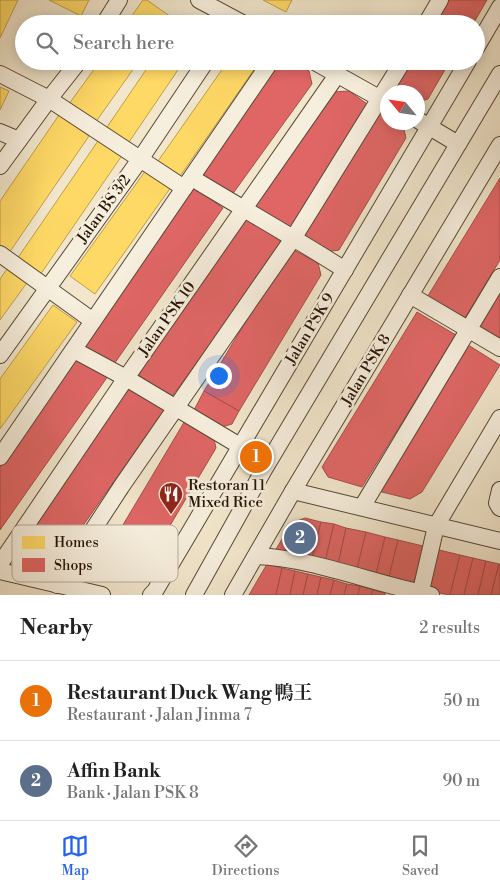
<!DOCTYPE html>
<html lang="en">
<head>
<meta charset="utf-8">
<style>
  body { margin:0; font-family:"Libre Bodoni","Noto Serif SC",serif; background:#f6f6f6; color:#222 }
  .compass { position:absolute; left:380px; top:85px; width:45px; height:45px; border-radius:50%; background:#fff; box-shadow:0 2px 12px #0003; rotate:299deg }
  .you { position:absolute; left:218px; top:375px; width:18px; height:18px; margin:-12px; border:4px solid #fff; border-radius:50%; background:#1a73e8; box-shadow:0 0 0 8px #1a73e833 }
  .badge { display:grid; place-items:center; width:32px; height:32px; border-radius:50%; background:#2563eb; color:#fff; font-size:16px; font-weight:700 }
  .pin { position:absolute; translate:-50% -50%; border:2px solid #fff; box-shadow:0 1px 5px #0006 }
  .list { margin:0; padding:0; list-style:none }
  h2 { display:flex; justify-content:space-between; align-items:center; height:65px; margin:0; padding:0 20px; font-size:21px }
  h2 small { font-size:16px; font-weight:400; color:#767676 }
  .list li { display:grid; grid-template-columns:32px 1fr auto; gap:15px; align-items:center; box-sizing:border-box; height:80px; padding:0 20px; border-top:1px solid #e0e0e0 }
  .list b { display:block; font-size:19px; white-space:nowrap }
  .list p { margin:0; font-size:16px; white-space:nowrap; color:#767676 }
  .list em { font-size:16px; font-style:normal; color:#767676 }
  .icon { flex:none; width:28px; height:28px; fill:none; stroke:currentColor; stroke-width:2; stroke-linecap:round; stroke-linejoin:round }
  .map { position:relative; flex:none; width:500px; height:595px; overflow:hidden }
  .search { position:absolute; background:#fff; box-shadow:0 2px 12px #0003; left:15px; right:15px; top:15px; height:55px; display:flex; align-items:center; gap:12px; box-sizing:border-box; padding:0 18px; border-radius:28px; color:#767676; font-size:19px }
  .sheet { height:225px; background:#fff }
  nav { display:flex; justify-content:space-around; align-items:center; box-sizing:border-box; height:70px; border-top:1px solid #e0e0e0; background:#fff; font-size:14px; color:#767676 }
  nav a { display:grid; justify-items:center; gap:2px }
  nav .on { color:#2563eb }
  .map>svg:first-child { display:block }
  .homes { fill:#ffd966; stroke:#be9e49 }
  .shops { fill:#e06666; stroke:#a84d49 }
  .lines { fill:none; stroke-linecap:round; stroke-linejoin:round }
  .minor-casing { stroke:#584936; stroke-width:18 }
  .minor { stroke:#f7efde; stroke-width:16 }
  .labels { text-anchor:middle; dominant-baseline:central; stroke-width:5; stroke-linejoin:round; paint-order:stroke }
  .street-label { font-size:15px; fill:#251404; stroke:#f7efde }
  .poi-label { font-size:15px; fill:#251404; stroke:#f7efde; text-anchor:start }
  .key { fill:#f7efde; stroke:#b8ad9d; stroke-width:1 }
  .key-label { font-size:14px; fill:#251404 }
</style>
</head>
<body>
<div class="map">
<svg width="500" height="595" viewBox="0 0 500 595">
  <rect width="100%" height="100%" fill="#f2e7cd"/>
  <filter id="stains"><feTurbulence type="fractalNoise" baseFrequency=".004" numOctaves="4"/><feColorMatrix values="0 0 0 0 .2 0 0 0 0 .09 0 0 0 0 .02 0 0 0 .5 -.17"/></filter>
  <radialGradient id="worn" r=".72"><stop offset=".6" stop-color="#630" stop-opacity="0"/><stop offset="1" stop-color="#630" stop-opacity=".3"/></radialGradient>
  <g class="homes">
    <polygon points="0,0 18,0 0,38"/>
    <polygon points="49,0 89,0 81,16"/>
    <polygon points="143,0 147,0 171,17 166,24 126,24"/>
    <polygon points="263,0 292,0 286,12"/>
    <polygon points="183,15 197,24 177,24"/>
    <polygon points="100,61 139,61 95,123 69,104"/>
    <polygon points="152,61 184,61 127,145 105,130"/>
    <polygon points="228,61 260,61 178,179 156,164"/>
    <polygon points="0,87 9,91 0,110"/>
    <polygon points="59,115 89,136 9,253 0,247 0,201"/>
    <polygon points="100,138 123,154 40,275 17,259"/>
    <polygon points="146,170 171,187 95,294 70,276"/>
    <polygon points="9,266 29,280 0,320 0,279"/>
    <polygon points="53,305 77,322 0,429 0,379"/>
  </g>
  <g class="shops">
    <polygon points="442,0 487,0 473,24 428,24"/>
    <polygon points="280,61 294,61 309,71 312,84 229,199 199,178"/>
    <polygon points="406,61 450,61 428,99 418,102 418,92 392,92"/>
    <polygon points="349,91 367,104 289,231 255,205 333,92"/>
    <polygon points="374,109 388,116 388,122 399,122 403,125 406,138 339,250 326,252 300,235"/>
    <polygon points="500,178 500,260 463,321 426,299"/>
    <polygon points="192,186 223,208 112,367 82,346"/>
    <polygon points="247,218 283,243 171,398 136,373"/>
    <polygon points="290,248 318,263 321,275 239,411 204,391"/>
    <polygon points="500,283 500,341 474,326"/>
    <polygon points="417,312 456,335 362,487 328,477 322,467"/>
    <polygon points="465,343 500,365 422,492 410,499 374,490"/>
    <polygon points="75,354 108,376 0,530 0,461"/>
    <polygon points="129,384 164,410 54,567 22,561 16,544"/>
    <polygon points="204,391 239,411 232,424 222,427 194,410"/>
    <polygon points="186,419 213,435 216,448 146,566 111,545"/>
    <polygon points="305,518 321,522 311,562 273,554 292,523"/>
    <polygon points="321,522 334,524 324,566 311,562"/>
    <polygon points="334,524 346,528 337,569 324,566"/>
    <polygon points="346,528 366,532 356,573 337,569"/>
    <polygon points="366,532 385,537 375,578 356,573"/>
    <polygon points="385,537 398,540 388,581 375,578"/>
    <polygon points="398,540 423,546 413,587 388,581"/>
    <polygon points="435,549 460,555 450,595 425,590"/>
    <polygon points="460,555 473,558 464,595 450,595"/>
    <polygon points="473,558 486,561 478,595 464,595"/>
    <polygon points="486,561 499,564 491,595 478,595"/>
    <polygon points="267,564 282,568 276,595 249,595"/>
    <polygon points="499,564 500,564 500,595 491,595"/>
    <polygon points="282,568 295,571 290,595 276,595"/>
    <polygon points="295,571 308,574 303,595 290,595"/>
    <polygon points="308,574 321,577 317,595 303,595"/>
    <polygon points="321,577 334,580 330,595 317,595"/>
    <polygon points="334,580 347,584 344,595 330,595"/>
    <polygon points="347,584 360,586 358,595 344,595"/>
    <polygon points="360,586 373,590 371,595 358,595"/>
    <polygon points="373,590 385,593 385,595 371,595"/>
  </g>
  <g class="lines">
    <g class="minor-casing">
      <g id="minor">
        <polyline points="199,0 244,24"/>
        <polyline points="104,24 119,0"/>
        <polyline points="426,24 440,0"/>
        <polyline points="476,48 500,7"/>
        <polyline points="313,61 388,103"/>
        <polyline points="0,74 49,99 184,188"/>
        <polyline points="418,120 458,144"/>
        <polyline points="0,132 19,140"/>
        <polyline points="0,166 49,99 79,61"/>
        <path d="M192 178C243 209 295 238 345 270"/>
        <polyline points="0,254 93,321"/>
        <polyline points="410,295 500,348"/>
        <polyline points="74,350 126,378 240,446"/>
        <polyline points="0,355 141,158 206,61"/>
        <polyline points="0,457 271,61"/>
        <polyline points="500,490 497,503 500,508"/>
        <polyline points="293,491 500,541"/>
        <polyline points="362,507 500,277"/>
        <path d="M256 556C313 558 374 584 431 595"/>
        <polyline points="0,564 126,378 337,75"/>
        <polyline points="0,571 102,595"/>
        <polyline points="57,585 121,487 294,237 403,61"/>
        <polyline points="151,595 155,591 468,61"/>
        <polyline points="194,595 262,473 500,74"/>
        <polyline points="233,595 293,491 500,145"/>
        <polyline points="420,595 436,526 500,418"/>
      </g>
    </g>
    <use href="#minor" class="minor"/>
  </g>
  <defs>
    <g id="restaurant-pin" transform="scale(1.25)"><path d="M0 17L-7.5 6A9.5 9.5 0 1 1 7.5 6Z" fill="#8f2418" stroke="#f7efde"/><path d="M-5-6h1v4h1v-4h1v4h1v-4h1v5L-1.5 .5V6h-2V.5L-5-1ZM5-6V6H3V1.5H1.5Q1.5-4 5-6Z" fill="#fff"/></g>
  </defs>
  <g fill-rule="evenodd">
    <use href="#restaurant-pin" x="171" y="494"/>
  </g>
  <g class="labels">
    <g class="street-label">
      <text transform="translate(104 209) rotate(-54)">Jalan BS 3/2</text>
      <text transform="translate(167 319) rotate(-55)">Jalan PSK 10</text>
      <text transform="translate(310 329) rotate(-59)">Jalan PSK 9</text>
      <text transform="translate(366 370) rotate(-59)">Jalan PSK 8</text>
    </g>
    <g class="poi-label">
      <text x="188" y="485">Restoran 11<tspan x="188" dy="17">Mixed Rice</tspan></text>
    </g>
  </g>
  <rect x="12" y="525" width="166" height="57" rx="8" class="key"/>
  <rect x="22" y="536" width="23" height="13" fill="#ffd966"/>
  <rect x="22" y="558" width="23" height="14" fill="#e06666"/>
  <g class="key-label">
    <text x="54" y="547">Homes</text>
    <text x="54" y="570">Shops</text>
  </g>
  <rect width="100%" height="100%" filter="url(#stains)"/>
  <rect width="100%" height="100%" fill="url(#worn)"/>
</svg>
<svg class="compass" viewBox="-18 -18 36 36"><path d="M0-13l5 13h-10z" fill="#e53935"/><path d="M0 13l5-13h-10z" fill="#767676"/></svg>
<div class="you"></div>
<div class="pin badge" style="left:256px;top:457px;background:#e8710a">1</div>
<div class="pin badge" style="left:300px;top:538px;background:#5c6f8a">2</div>
<div class="search"><svg class="icon" aria-label="search" viewBox="0 0 24 24"><circle cx="10" cy="10" r="6"/><path d="M15 15l6 6"/></svg>Search here</div>
</div>
<section class="sheet">
<h2>Nearby<small>2 results</small></h2>
<ul class="list">
<li><span class="badge" style="background:#e8710a">1</span><div><b>Restaurant Duck Wang 鴨王</b><p>Restaurant · Jalan Jinma 7</p></div><em>50 m</em></li>
<li><span class="badge" style="background:#5c6f8a">2</span><div><b>Affin Bank</b><p>Bank · Jalan PSK 8</p></div><em>90 m</em></li>
</ul>
</section>
<nav>
<a class="on"><svg class="icon" aria-label="map" viewBox="0 0 24 24"><path d="M3 6l6-2 6 2 6-2v14l-6 2-6-2-6 2zM9 4v14M15 6v14"/></svg>Map</a>
<a><svg class="icon" aria-label="directions" viewBox="0 0 24 24"><path d="M12 3l9 9-9 9-9-9zM9 14v-3h6M13 9l2 2-2 2"/></svg>Directions</a>
<a><svg class="icon" aria-label="saved" viewBox="0 0 24 24"><path d="M7 4h10v16l-5-4-5 4z"/></svg>Saved</a>
</nav>
</body>
</html>
